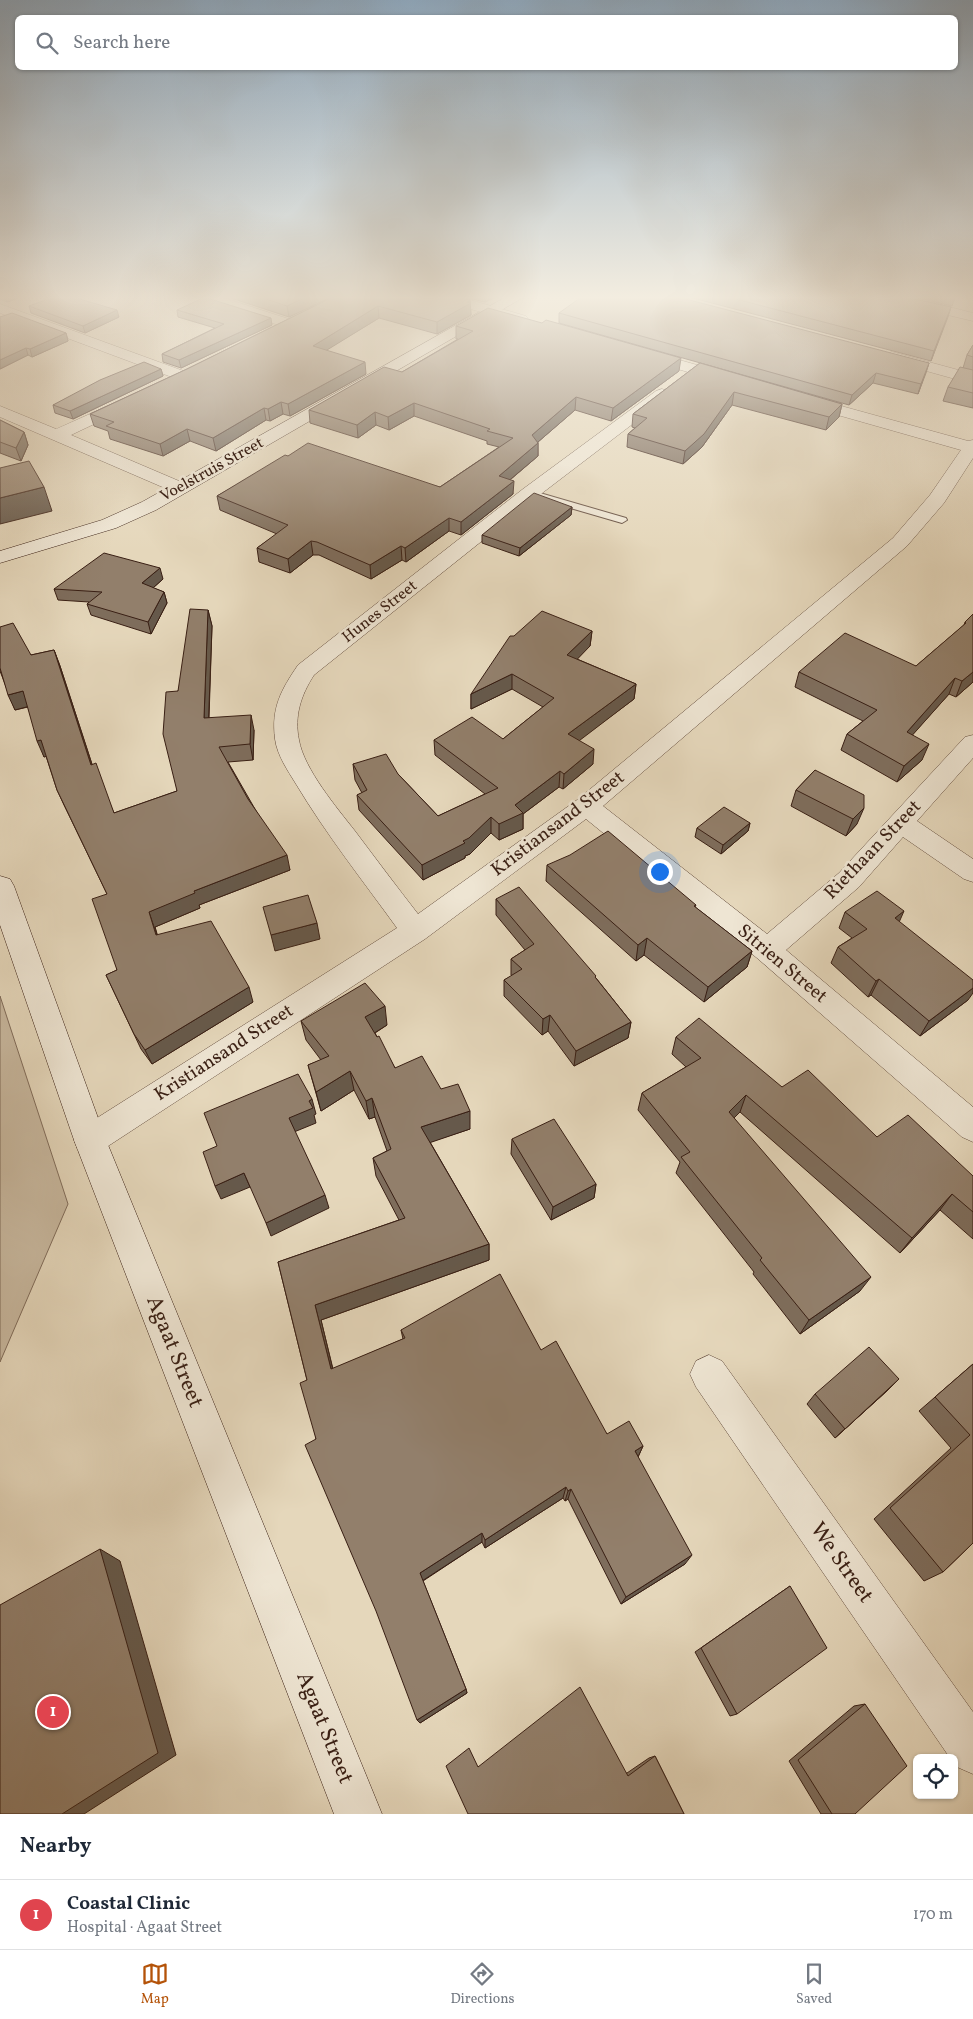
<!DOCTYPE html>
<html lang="en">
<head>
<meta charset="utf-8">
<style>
  body { margin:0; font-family:Vollkorn,serif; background:#f2f2f3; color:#1f2937 }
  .controls { position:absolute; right:15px; bottom:15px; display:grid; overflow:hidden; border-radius:8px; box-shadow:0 1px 4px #0004 }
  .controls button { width:45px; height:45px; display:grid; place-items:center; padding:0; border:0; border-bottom:1px solid #e0e1e3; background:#fff; color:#1f2937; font:25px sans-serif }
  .you { position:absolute; left:659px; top:871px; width:18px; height:18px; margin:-12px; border:4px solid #fff; border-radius:50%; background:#1a73e8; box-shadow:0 0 0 8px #1a73e833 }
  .badge { display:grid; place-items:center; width:32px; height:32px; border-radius:50%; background:#b45309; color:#fff; font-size:16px; font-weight:700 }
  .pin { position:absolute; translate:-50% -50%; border:2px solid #fff; box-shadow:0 1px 5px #0006 }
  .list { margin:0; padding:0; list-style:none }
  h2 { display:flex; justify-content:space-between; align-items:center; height:65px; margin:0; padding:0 20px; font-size:21px }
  h2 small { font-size:16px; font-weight:400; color:#747a83 }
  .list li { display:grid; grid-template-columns:32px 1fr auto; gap:15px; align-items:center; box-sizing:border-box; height:70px; padding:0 20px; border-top:1px solid #e0e1e3 }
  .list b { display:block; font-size:19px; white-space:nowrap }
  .list p { margin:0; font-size:16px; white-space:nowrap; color:#747a83 }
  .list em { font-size:16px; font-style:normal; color:#747a83 }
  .icon { flex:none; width:28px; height:28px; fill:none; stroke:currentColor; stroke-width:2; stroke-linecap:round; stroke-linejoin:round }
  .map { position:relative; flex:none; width:973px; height:1814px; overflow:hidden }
  .search { position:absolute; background:#fff; box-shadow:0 1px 4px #0004; left:15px; right:15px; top:15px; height:55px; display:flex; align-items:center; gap:12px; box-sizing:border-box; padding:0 18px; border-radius:8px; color:#747a83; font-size:19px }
  .sheet { height:135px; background:#fff }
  nav { display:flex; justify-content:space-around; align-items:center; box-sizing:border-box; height:70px; border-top:1px solid #e0e1e3; background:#fff; font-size:14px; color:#747a83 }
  nav a { display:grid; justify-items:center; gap:2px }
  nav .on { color:#b45309 }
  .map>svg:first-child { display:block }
  .green { fill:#c8b89f; stroke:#806c5a }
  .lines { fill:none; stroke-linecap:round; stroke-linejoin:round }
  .lane-casing { stroke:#644d3e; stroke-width:2 }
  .street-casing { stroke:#644d3e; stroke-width:1 }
  .secondary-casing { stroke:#391f14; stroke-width:1 }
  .lane { fill:#eee5d3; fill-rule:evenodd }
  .street { fill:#eee5d3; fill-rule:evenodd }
  .secondary { fill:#eee5d3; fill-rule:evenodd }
  .wall { fill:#7e6d5c; stroke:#391f14 }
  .shaded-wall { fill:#66594b; stroke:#391f14 }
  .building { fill:#927f6b; stroke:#391f14 }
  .labels { text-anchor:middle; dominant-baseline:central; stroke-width:5; stroke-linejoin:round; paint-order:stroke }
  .far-street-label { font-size:16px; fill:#391f14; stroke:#eee5d3 }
  .street-label { font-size:19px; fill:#391f14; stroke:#eee5d3 }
  .near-street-label { font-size:22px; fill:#391f14; stroke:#eee5d3 }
</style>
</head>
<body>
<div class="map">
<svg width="973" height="1814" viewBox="0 0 973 1814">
  <rect width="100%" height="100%" fill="#e5d7bb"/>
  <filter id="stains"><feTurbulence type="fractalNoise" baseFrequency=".004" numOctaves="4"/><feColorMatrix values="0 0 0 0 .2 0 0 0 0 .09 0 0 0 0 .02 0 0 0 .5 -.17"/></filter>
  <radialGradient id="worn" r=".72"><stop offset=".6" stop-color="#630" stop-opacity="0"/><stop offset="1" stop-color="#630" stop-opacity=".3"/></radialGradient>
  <polygon class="green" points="0,996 68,1204 0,1362"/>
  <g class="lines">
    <g class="lane-casing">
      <polygon id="lane" points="533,491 626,518 627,520 622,523 529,496 529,492"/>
    </g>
    <g class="street-casing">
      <g id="street">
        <polygon points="198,297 221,297 295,321 297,324 295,327 285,327 200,300"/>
        <polygon points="436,297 460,297 526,316 528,319 526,322 521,323 438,300"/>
        <polygon points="883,297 910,297 973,313 973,321 885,300"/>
        <polygon points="0,304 189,373 191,376 189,379 177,379 0,313"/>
        <polygon points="644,350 736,376 738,379 736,382 730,384 639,358 636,355 639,352"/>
        <polygon points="892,352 973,374 973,384 887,360 884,357 887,354"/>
        <path d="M662 389 668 391 670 394 668 397 537 497 314 675C301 695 294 716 299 740 304 769 337 808 355 831 376 859 397 887 418 914L577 800 893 538 930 495 961 450 799 404 797 401 799 398 805 396 968 441 973 440V458L944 503 907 546 603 806 767 934 839 873 965 737 973 735V758L917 821 973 859V882L964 879 903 837 859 887 786 950 973 1107V1142L962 1137 757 958 586 819 425 939 102 1150 90 1155 78 1150 74 1140 78 1130 397 928C363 881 326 834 296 784 288 771 277 755 275 739 271 708 281 690 298 665L523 489 656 391Z"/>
        <polygon points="126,398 132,400 134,403 132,406 71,435 186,484 189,488 186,492 180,493 174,492 0,417 0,406 56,429"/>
        <polygon points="709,1355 722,1361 973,1712 973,1774 957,1767 954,1758 950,1758 696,1387 690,1374 696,1361"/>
      </g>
    </g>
    <g class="secondary-casing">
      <g id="secondary">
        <polygon points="506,297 524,297 156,510 116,528 0,563 0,551 102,520 142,502"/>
        <polygon points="0,876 10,879 14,886 106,1140 382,1814 334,1814 74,1140 0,925"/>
      </g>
    </g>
    <use href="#lane" class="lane"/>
    <use href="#street" class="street"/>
    <use href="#secondary" class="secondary"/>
  </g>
  <g class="wall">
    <polygon points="0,298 18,298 7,302 0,299"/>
    <polygon points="231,298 329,298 289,317"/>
    <polygon points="331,298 470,300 471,315 437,334 379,318 326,350 366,374 290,416 283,414 270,421 266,420 216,451 190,441 163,456 110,439 108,431 94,426 90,414 187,369"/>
    <polygon points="468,298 493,298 485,302"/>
    <polygon points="693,298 910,298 951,307 931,361"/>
    <polygon points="919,298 955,298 952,306"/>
    <polygon points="29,306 119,317 85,333 31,313"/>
    <polygon points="177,310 272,325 181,368 163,362 162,354 215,328 178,317"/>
    <polygon points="559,313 929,363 918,394 873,383 849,405 559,323"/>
    <polygon points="0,317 66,333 68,341 32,357 28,355 0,369"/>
    <polygon points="456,326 679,371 611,421 575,410 538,442 538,456 510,480 513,494 461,535 449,531 406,562 402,560 371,579 319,555 313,555 290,573 259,562 257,548 277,534 220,510 217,496 288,456 440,487 499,447 487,444 487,441 414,416 389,430 376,425 358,438 310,423 309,410 402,372 458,339 456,339"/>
    <polygon points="973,345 973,408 943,401 948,387 963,368 967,355"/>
    <polygon points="700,363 842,404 839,417 826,430 732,405 702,447 683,464 627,447 628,434 635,428 632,427 633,414"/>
    <polygon points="161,369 163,376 73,419 55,413 53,405"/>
    <polygon points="0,420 24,432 28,445 21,461 0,453"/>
    <polygon points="572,507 571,515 519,556 482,543 482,535"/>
    <polygon points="163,579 153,588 164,592 167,603 151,634 91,615 87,604 89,602 58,600 54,589"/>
    <polygon points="208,610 212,626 209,718 254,730 253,760 228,762 290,870 199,905 200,908 155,927 157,935 253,1002 152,1064 141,1049 106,975 117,970 107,894 64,805 57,790 46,756 44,757 28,707 15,710 0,671 0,627 31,655 54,650 60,666 92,764 114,813 177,791 178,691"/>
    <polygon points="973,614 973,682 956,697 949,694 912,735 922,760 897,782 841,750 847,734 863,721 795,687 799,672 916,666 964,625 965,622"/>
    <polygon points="592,631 590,646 577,659 636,684 634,699 579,740 593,764 563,789 559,787 523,814 523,829 499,840 491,833 470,854 465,856 465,858 423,880 359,810 357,795 362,793 355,780 353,764 398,774 438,816 485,794 435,755 434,740 503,739 543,707 512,689 471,709 471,694"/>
    <polygon points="815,770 857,824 846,836 791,806 796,790"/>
    <polygon points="750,823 748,831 721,854 695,837 697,828"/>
    <polygon points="547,865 696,905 695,907 752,951 747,967 704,1002 644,955 636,961 546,881"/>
    <polygon points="496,899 596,978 631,1022 628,1038 574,1066 548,1031 542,1035 504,996 504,980 512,976 511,975 511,959 525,950 496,915"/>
    <polygon points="845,912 899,922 968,1000 920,1036 871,995 868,997 831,963 838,947 852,938 839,928"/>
    <polygon points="301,1021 387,1025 375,1033 395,1068 441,1089 470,1129 430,1142 489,1244 489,1260 321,1320 333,1369 403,1339 401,1330 541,1350 607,1434 643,1446 638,1457 685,1564 621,1604 568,1499 565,1501 563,1498 485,1548 482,1542 423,1581 466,1689 467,1693 420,1723 316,1439 307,1380 278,1262 399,1220 376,1176 373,1158 387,1151 375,1117 369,1119 354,1090 321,1111 308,1065 321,1060 306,1040"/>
    <polygon points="676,1037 782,1087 877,1137 973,1176 973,1239 940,1210 900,1253 740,1112 734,1118 860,1291 800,1334 753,1274 754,1272 676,1173 680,1162 638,1110 642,1093 686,1067 672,1054"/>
    <polygon points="512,1139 596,1184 594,1198 551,1220 511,1154"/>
    <polygon points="973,1364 973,1543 943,1572 924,1581 874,1519 951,1448 919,1411"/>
    <polygon points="888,1390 835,1438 807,1404 815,1394"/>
    <polygon points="790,1586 737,1714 730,1716 695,1652"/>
    <polygon points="865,1704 855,1814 821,1814 789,1761 854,1706"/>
    <polygon points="655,1756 684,1814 478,1767 627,1773 649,1758"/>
  </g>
  <g class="shaded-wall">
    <polygon points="6,298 18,298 7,302"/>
    <polygon points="304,298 329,298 289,317 287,306"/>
    <polygon points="485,298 493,298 485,302"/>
    <polygon points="470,300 471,315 437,334 437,322"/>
    <polygon points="378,306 379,318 314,358 313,346"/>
    <polygon points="951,307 948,317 931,361 934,351"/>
    <polygon points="117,310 119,317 85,333 83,326"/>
    <polygon points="271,318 272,325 181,368 179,360"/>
    <polygon points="66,333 68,341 32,357 30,349"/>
    <polygon points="26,348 28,355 0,369 0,360"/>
    <polygon points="681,358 679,371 611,421 613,408"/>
    <polygon points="365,362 366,374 290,416 288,404"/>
    <polygon points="929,363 926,373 918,394 921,384"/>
    <polygon points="161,369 163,376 73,419 70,411"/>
    <polygon points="876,373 873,383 849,405 852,395"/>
    <polygon points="734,392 732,405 702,447 683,464 685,451"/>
    <polygon points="576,397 575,410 531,448 532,435"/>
    <polygon points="281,402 283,414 270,421 268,409"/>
    <polygon points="414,403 414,416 389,430 388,417"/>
    <polygon points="842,404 839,417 826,430 829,417"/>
    <polygon points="264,408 266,420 216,451 213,438"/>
    <polygon points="375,412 376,425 358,438 357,425"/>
    <polygon points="187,429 190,441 163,456 160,444"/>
    <polygon points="24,432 28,445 21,461 16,448"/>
    <polygon points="538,443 538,456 499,489 499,476"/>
    <polygon points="514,481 513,494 461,535 461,522"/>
    <polygon points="44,487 52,511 0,524 0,498"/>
    <polygon points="572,507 571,515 519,556 520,548"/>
    <polygon points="449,518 449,531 406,562 405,548"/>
    <polygon points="311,541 313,555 290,573 288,559"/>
    <polygon points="401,546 402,560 371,579 370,565"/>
    <polygon points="160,568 163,579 145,595 142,583"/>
    <polygon points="164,592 167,603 151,634 148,622"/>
    <polygon points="208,610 212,626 208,734 204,718"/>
    <polygon points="592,631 590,646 566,671 567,655"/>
    <polygon points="54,650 60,666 97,780 91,765"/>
    <polygon points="973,672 973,682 956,697 962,681"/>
    <polygon points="512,674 512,689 471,709 471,694"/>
    <polygon points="955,678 949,694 901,748 907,732"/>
    <polygon points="636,684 634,699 567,750 568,734"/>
    <polygon points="23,691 30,706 15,710 8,695"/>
    <polygon points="251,715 254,730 253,760 250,744"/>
    <polygon points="41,740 48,756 44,757 37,741"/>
    <polygon points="929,744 922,760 897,782 904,766"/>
    <polygon points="594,749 593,764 563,789 564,774"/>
    <polygon points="560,771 559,787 523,814 523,829 499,840 499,824 515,805"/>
    <polygon points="864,808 857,824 846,836 853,819"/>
    <polygon points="491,817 491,833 470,854 465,856 465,858 423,880 422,865 463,841"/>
    <polygon points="750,823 748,831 721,854 723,845"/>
    <polygon points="287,855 290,870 199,905 200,908 155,927 162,950 149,912 194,891"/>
    <polygon points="904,911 897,927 895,918"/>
    <polygon points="317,923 320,939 275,951 271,935"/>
    <polygon points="647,938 644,955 636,961 638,945"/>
    <polygon points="752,951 747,967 704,1002 708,987"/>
    <polygon points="879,979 871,995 868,997 876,981"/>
    <polygon points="249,987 253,1002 152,1064 145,1050"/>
    <polygon points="973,988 973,993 968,1000 920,1036 929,1021"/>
    <polygon points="385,1006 387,1025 368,1037 365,1017"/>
    <polygon points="550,1015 548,1031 542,1035 543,1019"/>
    <polygon points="631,1022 628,1038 574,1066 576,1051"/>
    <polygon points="350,1071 354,1090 321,1111 316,1092"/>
    <polygon points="746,1095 740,1112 723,1129 729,1112"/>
    <polygon points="372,1098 375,1117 369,1119 366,1101"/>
    <polygon points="312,1099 316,1114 314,1115 316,1123 294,1132 289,1118"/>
    <polygon points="470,1111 470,1129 423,1145 421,1127"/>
    <polygon points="244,1173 250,1187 221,1199 215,1186"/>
    <polygon points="596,1184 594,1198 551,1220 553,1207"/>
    <polygon points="952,1194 940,1210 900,1253 912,1238"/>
    <polygon points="325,1195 329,1208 271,1236 266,1223"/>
    <polygon points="489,1244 489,1260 321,1320 336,1383 331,1369 315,1305"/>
    <polygon points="871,1277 860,1291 800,1334 809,1320"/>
    <polygon points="899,1379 888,1390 835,1438 845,1429"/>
    <polygon points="643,1446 638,1457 635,1451"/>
    <polygon points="566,1487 563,1498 485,1548 485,1540"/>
    <polygon points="571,1489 568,1499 565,1501 568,1491"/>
    <polygon points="482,1533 482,1542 422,1581 420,1573"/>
    <polygon points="100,1549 120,1561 176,1755 84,1814 62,1814"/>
    <polygon points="692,1555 685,1564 621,1604 626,1597"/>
    <polygon points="466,1689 467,1693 420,1723 417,1720"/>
  </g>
  <g class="building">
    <polygon points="51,298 76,298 117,310 83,326 29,306"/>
    <polygon points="203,298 207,298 271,318 179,360 162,354 224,324 177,310"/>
    <polygon points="263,298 304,298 287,306"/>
    <polygon points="331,298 462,298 470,300 467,302 471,303 437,322 378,306 313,346 365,362 288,404 281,402 268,409 264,408 213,438 187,429 160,444 106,426 114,422 90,414 187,369"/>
    <polygon points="580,298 682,298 929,363 921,384 876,373 852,395 559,313"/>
    <polygon points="732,298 910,298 951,307 934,351"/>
    <polygon points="488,308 542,323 546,320 681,358 613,408 576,397 532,435 538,443 499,476 514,481 461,522 449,518 405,548 401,546 370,565 317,542 311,541 288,559 257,548 288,525 217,496 285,455 288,456 308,443 440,487 513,438 487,431 490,429 414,403 388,417 375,412 357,425 309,410 384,367 402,372 473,331 456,326"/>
    <polygon points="12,313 66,333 30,349 26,348 0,360 0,317"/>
    <polygon points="973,345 973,357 967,355"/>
    <polygon points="144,362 161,369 70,411 53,405 100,380"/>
    <polygon points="700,363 842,404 829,417 734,392 704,434 685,451 628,434 647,418 633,414"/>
    <polygon points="960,367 973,370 973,393 948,387"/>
    <polygon points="0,420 24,432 16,448 0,442"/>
    <polygon points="29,461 44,487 0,498 0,468"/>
    <polygon points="534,493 572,507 520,548 482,535"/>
    <polygon points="104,553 160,568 142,583 164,592 148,622 87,604 102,592 54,589"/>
    <polygon points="190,609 208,610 204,718 251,715 250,744 219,747 248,799 287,855 194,891 195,893 149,912 156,935 211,921 249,987 145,1050 134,1034 106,975 117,970 92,899 107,894 57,790 41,740 37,741 23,691 8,695 0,668 0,627 13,623 31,655 54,650 91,765 96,763 114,813 177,791 163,734 166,692 178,691"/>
    <polygon points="542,611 592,631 567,655 636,684 568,734 594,749 564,774 560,771 515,805 523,813 499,824 491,817 469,838 463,841 465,843 422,865 357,795 367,790 353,764 386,754 398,774 438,816 498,788 434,740 472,717 503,739 554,698 512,674 471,694 510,636 514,636"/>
    <polygon points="973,614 973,672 962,681 955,678 907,732 929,744 904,766 847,734 877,710 799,672 845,633 916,666 966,623 965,622"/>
    <polygon points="815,770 864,795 864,808 853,819 796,790"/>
    <polygon points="724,807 750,823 723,845 697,828"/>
    <polygon points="608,831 696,905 694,906 752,951 708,987 647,938 638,945 547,865 570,855"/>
    <polygon points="519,887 596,976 595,977 631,1022 576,1051 550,1015 543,1019 504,980 522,969 511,959 534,944 496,899"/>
    <polygon points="877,891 904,911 895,918 973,980 973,988 929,1021 879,979 876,981 838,947 867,929 845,912"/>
    <polygon points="308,895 317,923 271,935 263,907"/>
    <polygon points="365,983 385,1006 365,1017 377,1037 379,1036 395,1068 422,1056 441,1089 458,1084 470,1111 421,1127 489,1244 315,1305 331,1369 405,1338 401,1330 500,1274 541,1350 556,1341 607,1434 629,1421 643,1446 635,1451 692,1555 626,1597 571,1489 568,1491 566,1487 485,1540 482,1533 420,1573 466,1689 417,1720 376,1611 305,1445 316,1439 300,1383 307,1380 278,1262 405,1218 373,1158 391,1149 372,1098 366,1101 350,1071 316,1092 308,1065 329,1056 301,1021"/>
    <polygon points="699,1018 782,1087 808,1070 877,1137 908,1115 973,1176 973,1212 952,1194 912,1238 746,1095 729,1112 871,1277 809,1320 760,1260 762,1258 681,1157 690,1152 642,1093 701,1058 676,1037"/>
    <polygon points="298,1074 312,1099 309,1101 313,1108 289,1118 325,1195 266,1223 244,1173 215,1186 203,1152 217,1146 204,1113"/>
    <polygon points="554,1119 596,1184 553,1207 512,1139"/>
    <polygon points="869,1347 899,1379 845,1429 815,1394"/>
    <polygon points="973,1364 973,1543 943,1572 890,1508 970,1435 935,1397"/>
    <polygon points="100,1549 158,1753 62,1814 0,1814 0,1605"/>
    <polygon points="790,1586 827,1648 737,1714 701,1648"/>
    <polygon points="580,1687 628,1776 655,1756 684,1814 468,1814 446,1766 469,1748 478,1767"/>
    <polygon points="865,1704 907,1766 855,1814 832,1814 798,1760"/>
  </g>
  <linearGradient id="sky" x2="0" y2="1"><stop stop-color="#8fa9bf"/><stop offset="0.54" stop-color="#f3ede0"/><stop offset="1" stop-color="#f3ede0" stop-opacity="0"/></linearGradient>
  <rect width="973" height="551" fill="url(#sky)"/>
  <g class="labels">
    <g class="far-street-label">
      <text transform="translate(212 470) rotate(-29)">Voelstruis Street</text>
      <text transform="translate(380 612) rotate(-38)">Hunes Street</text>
    </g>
    <g class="street-label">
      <text transform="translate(558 824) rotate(-37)">Kristiansand Street</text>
      <text transform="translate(873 850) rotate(-46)">Riethaan Street</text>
      <text transform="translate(782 964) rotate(40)">Sitrien Street</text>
      <text transform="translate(224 1053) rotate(-33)">Kristiansand Street</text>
    </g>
    <g class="near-street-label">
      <text transform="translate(174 1352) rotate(68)">Agaat Street</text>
      <text transform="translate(841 1563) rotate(55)">We Street</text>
      <text transform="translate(324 1728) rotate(68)">Agaat Street</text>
    </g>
  </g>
  <rect width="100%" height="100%" filter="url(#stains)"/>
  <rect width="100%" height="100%" fill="url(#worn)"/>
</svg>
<div class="controls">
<button><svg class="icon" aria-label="locate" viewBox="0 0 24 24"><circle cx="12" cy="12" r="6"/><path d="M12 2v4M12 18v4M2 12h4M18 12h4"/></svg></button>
</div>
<div class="you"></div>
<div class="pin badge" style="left:53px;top:1712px;background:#e0444e">1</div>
<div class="search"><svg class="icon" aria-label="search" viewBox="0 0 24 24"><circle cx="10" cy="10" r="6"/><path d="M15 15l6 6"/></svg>Search here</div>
</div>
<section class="sheet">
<h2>Nearby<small></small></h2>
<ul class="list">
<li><span class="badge" style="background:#e0444e">1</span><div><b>Coastal Clinic</b><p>Hospital · Agaat Street</p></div><em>170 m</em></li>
</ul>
</section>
<nav>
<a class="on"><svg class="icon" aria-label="map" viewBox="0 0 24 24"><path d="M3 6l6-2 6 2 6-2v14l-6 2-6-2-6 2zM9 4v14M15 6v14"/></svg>Map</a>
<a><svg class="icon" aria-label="directions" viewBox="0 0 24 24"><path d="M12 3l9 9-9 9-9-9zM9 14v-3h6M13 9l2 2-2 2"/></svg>Directions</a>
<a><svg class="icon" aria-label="saved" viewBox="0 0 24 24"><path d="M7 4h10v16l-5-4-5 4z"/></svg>Saved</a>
</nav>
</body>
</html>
